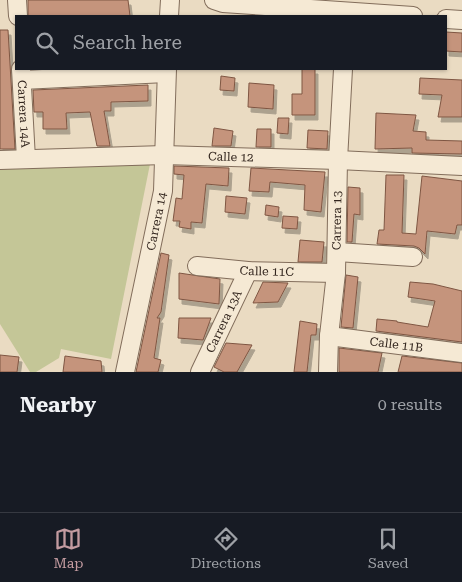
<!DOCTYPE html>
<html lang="en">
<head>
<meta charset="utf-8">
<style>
  body { margin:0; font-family:"Roboto Serif",serif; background:#20242c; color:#f1f3f6 }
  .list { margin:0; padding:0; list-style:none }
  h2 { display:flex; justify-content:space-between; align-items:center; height:65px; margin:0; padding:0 20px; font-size:21px }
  h2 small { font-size:16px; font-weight:400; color:#9ea1a6 }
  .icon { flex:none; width:28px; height:28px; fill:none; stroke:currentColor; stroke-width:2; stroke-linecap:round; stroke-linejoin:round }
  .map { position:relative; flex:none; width:462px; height:372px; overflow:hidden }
  .search { position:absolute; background:#171b24; box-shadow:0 1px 4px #0004; left:15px; right:15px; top:15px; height:55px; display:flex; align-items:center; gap:12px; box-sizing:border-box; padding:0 18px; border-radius:0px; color:#9ea1a6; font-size:19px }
  .sheet { height:140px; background:#171b24 }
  nav { display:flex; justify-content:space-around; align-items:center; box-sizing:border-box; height:70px; border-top:1px solid #363941; background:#171b24; font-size:14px; color:#9ea1a6 }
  nav a { display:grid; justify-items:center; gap:2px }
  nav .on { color:#c39ba0 }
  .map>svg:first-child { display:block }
  .green { fill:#c4c697 }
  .building { fill:#c5947b; stroke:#7f5643; filter:url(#shadow) }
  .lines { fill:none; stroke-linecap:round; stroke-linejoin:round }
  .minor-casing { stroke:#826d5b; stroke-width:20 }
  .minor { stroke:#f5e9d4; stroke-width:18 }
  .labels { text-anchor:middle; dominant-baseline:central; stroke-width:5; stroke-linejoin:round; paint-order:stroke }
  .street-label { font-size:12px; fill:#33261e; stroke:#f2e6d1 }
</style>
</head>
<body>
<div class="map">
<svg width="462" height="372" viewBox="0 0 462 372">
  <defs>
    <filter id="shadow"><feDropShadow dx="3" dy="5" stdDeviation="0" flood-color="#0004"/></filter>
  </defs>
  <rect width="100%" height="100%" fill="#eadbc2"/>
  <polygon class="green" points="150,164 111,359 61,349 59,358 36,372 30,372 0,324 0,168"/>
  <g class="building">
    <polygon points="28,0 128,0 130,16 28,16"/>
    <polygon points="0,30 8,30 15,149 0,149"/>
    <polygon points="446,32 462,33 462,52 446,51"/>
    <polygon points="302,69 315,69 315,115 292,115 292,94 302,94"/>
    <polygon points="221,76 235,78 234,91 220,90"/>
    <polygon points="420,78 462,80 462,117 438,117 442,95 419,94"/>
    <polygon points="249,83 274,85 273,109 248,107"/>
    <polygon points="148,85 148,101 111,102 111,111 104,111 110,146 97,146 90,112 66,113 67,129 43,129 43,112 34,112 33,90"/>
    <polygon points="376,113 416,115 413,131 426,132 426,140 462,141 462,154 412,153 412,148 375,149"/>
    <polygon points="278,118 289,118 288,134 277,133"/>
    <polygon points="214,128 233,131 231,146 212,146"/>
    <polygon points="257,129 271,129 271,147 256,147"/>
    <polygon points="308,130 328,131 327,149 307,148"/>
    <polygon points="174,166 229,168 228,186 206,184 202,223 191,222 191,229 179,227 180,221 173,221 176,198 182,199 184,175 174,174"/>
    <polygon points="251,168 325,172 321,212 304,210 305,185 270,182 269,192 249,191"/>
    <polygon points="386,175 404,175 402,233 416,234 422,176 462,181 462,225 457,225 455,234 427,231 425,254 419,248 414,246 377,244 379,230 384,230"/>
    <polygon points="348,187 360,188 360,215 354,214 352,242 347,242"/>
    <polygon points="226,196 247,198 245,214 225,212"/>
    <polygon points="266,205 279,207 278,217 265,215"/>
    <polygon points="283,216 298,217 297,229 282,228"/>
    <polygon points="300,240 324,242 322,262 298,262"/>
    <polygon points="161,253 169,255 161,312 157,318 160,318 154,358 161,360 158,372 136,372"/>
    <polygon points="179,273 220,279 219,304 179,299"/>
    <polygon points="346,275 358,277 353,328 341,327"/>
    <polygon points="263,282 288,283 278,302 253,303"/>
    <polygon points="410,282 433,284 462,291 462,342 376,331 377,319 397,321 397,322 428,327 435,301 408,297"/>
    <polygon points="179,318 211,318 203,340 178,338"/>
    <polygon points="300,321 317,324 316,335 311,335 307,372 294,372"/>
    <polygon points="226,343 252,345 237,372 224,372 214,367"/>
    <polygon points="339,348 382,353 378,372 339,372"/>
    <polygon points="0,355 19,357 17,372 0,372"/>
    <polygon points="65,356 101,361 102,372 63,372"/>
    <polygon points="402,356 462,363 462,372 398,372"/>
  </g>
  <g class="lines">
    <g class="minor-casing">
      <g id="minor">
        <polyline points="17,0 18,16"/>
        <polyline points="214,0 223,3 413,16"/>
        <polyline points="169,16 170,0"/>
        <polyline points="446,19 462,20"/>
        <path id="s1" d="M21 69 26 159"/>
        <polyline points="22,80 166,73"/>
        <path id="s2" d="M0 160 164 155 338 160 462 166"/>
        <polyline points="337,252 413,257"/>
        <path id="s3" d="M197 266 248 271 336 273"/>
        <path id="s4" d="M329 336 462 353"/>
        <path id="s5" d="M125 372 163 191 167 69"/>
        <path id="s6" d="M200 372 248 271"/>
        <path id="s7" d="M328 372 329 336 336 273 338 160 343 69"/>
      </g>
    </g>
    <use href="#minor" class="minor"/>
  </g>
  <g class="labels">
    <g class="street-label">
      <text stroke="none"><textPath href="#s1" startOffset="45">Carrera 14A</textPath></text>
      <text stroke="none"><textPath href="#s2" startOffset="231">Calle 12</textPath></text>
      <text stroke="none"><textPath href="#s7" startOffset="152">Carrera 13</textPath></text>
      <text stroke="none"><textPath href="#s5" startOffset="154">Carrera 14</textPath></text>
      <text stroke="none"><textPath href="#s3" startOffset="70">Calle 11C</textPath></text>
      <text stroke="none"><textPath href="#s6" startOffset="56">Carrera 13A</textPath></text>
      <text stroke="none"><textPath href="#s4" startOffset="68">Calle 11B</textPath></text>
    </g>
  </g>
</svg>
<div class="search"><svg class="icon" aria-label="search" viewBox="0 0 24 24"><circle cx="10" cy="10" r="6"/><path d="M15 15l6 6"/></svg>Search here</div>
</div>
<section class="sheet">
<h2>Nearby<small>0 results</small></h2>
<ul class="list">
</ul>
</section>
<nav>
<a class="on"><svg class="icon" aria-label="map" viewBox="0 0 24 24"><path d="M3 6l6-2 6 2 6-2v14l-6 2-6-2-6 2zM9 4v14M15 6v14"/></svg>Map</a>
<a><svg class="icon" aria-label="directions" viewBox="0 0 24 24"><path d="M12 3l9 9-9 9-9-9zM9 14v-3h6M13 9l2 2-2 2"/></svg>Directions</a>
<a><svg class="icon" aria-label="saved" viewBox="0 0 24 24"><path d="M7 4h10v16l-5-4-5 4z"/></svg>Saved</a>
</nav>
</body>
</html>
